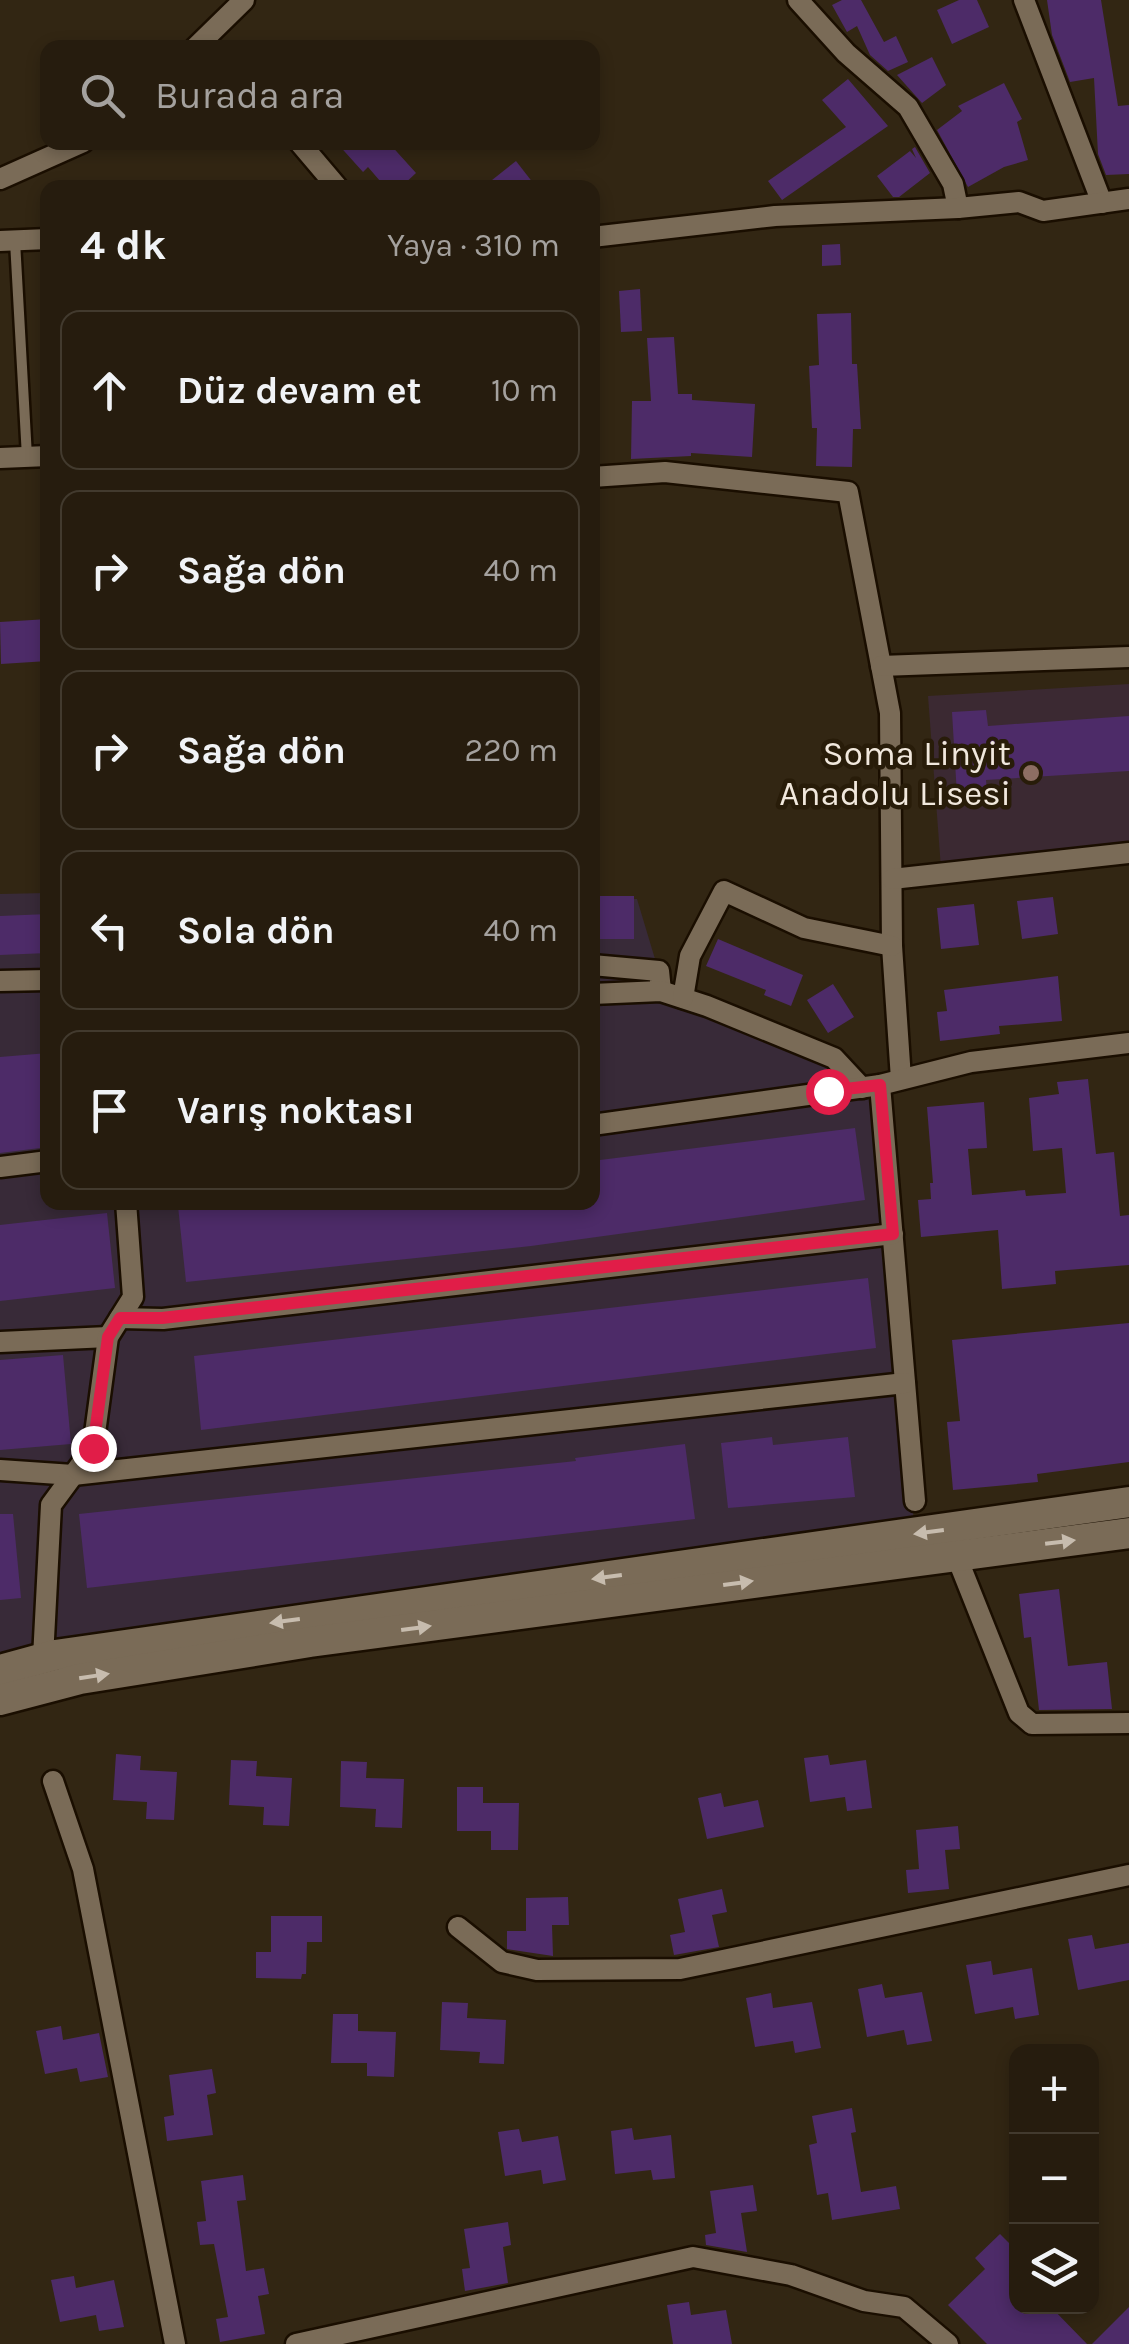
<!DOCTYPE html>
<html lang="tr">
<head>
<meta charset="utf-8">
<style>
  body { margin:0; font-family:Karla,sans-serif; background:#32291c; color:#f1f3f6 }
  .controls { position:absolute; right:30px; bottom:30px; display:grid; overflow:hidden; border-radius:20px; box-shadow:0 5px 15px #0003 }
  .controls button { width:90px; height:90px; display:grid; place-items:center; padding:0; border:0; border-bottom:2px solid #423a2e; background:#261c0e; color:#f1f3f6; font:50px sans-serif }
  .stop { position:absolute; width:30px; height:30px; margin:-22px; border:8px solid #e11d48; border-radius:50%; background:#fff }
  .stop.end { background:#e11d48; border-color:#fff; box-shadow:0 2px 10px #0008 }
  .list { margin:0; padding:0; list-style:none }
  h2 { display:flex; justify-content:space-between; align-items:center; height:130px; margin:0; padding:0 40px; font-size:42px }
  h2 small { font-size:32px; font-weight:400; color:#a4a19e }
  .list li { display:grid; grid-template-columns:65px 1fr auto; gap:30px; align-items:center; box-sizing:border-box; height:160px; margin:0 20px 20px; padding:0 20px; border:2px solid #423a2e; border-radius:20px }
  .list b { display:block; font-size:38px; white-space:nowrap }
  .list em { font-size:32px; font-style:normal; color:#a4a19e }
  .icon { flex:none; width:55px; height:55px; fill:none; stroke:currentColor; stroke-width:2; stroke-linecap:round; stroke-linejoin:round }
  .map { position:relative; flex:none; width:1129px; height:2344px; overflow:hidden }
  .search { position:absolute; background:#261c0e; box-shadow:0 5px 15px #0003; left:40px; top:40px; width:560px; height:110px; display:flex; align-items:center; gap:25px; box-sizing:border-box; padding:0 35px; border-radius:20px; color:#a4a19e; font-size:38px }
  .panel { position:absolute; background:#261c0e; box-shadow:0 5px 15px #0003; left:40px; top:180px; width:560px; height:1030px; border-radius:20px }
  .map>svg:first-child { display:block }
  .industrial { fill:#382a38 }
  .education { fill:#3b2932 }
  .building { fill:#4d2b68 }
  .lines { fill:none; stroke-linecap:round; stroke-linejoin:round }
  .lane-casing { stroke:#1a0e00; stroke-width:15 }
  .street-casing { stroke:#1a0e00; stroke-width:25 }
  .secondary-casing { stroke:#1a0e00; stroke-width:35 }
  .lane { stroke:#7a6b57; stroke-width:10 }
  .street { stroke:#7a6b57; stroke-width:20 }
  .secondary { stroke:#7a6b57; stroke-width:30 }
  .oneway { fill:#c7bcae }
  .route { stroke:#e11d48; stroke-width:12 }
  .education-dot { fill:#8d6e63; stroke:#281c09; stroke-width:4 }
  .labels { text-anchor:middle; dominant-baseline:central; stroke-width:9; stroke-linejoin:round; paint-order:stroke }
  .poi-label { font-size:35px; fill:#f1e8dd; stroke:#281c09; text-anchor:end }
</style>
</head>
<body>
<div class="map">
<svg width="1129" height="2344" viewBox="0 0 1129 2344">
  <rect width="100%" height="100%" fill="#322613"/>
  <polygon class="industrial" points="47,893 48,1202 592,1202 593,897 637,899 655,959 659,994 706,1008 876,1088 898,1381 915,1530 0,1661 0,894"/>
  <polygon class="education" points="1129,684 1129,850 941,868 928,696"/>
  <g class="building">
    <polygon points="842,0 861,0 884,42 896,36 908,62 888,71 870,55 857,26 847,32 832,5"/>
    <polygon points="959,0 977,0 989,27 952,44 937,10"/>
    <polygon points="1047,0 1101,0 1118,106 1129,105 1129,174 1106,175 1098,154 1094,78 1070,82 1052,35"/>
    <polygon points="932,57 946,85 922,103 897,75"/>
    <polygon points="848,79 888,126 782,200 768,181 846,127 822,100"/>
    <polygon points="1004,83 1022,119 1017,122 1028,160 1004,167 968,187 937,130 962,111 958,106"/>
    <polygon points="336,142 388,142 416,173 400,188 386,188 368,167 363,172"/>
    <polygon points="915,147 930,173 899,197 893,197 877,176 910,151 916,158 912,149"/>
    <polygon points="516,161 537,188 482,188"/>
    <polygon points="840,244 841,265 822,266 822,245"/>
    <polygon points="640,289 642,331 621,332 619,291"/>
    <polygon points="851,313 852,364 857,364 861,429 853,429 852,467 816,466 817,428 812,428 809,366 819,365 817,314"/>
    <polygon points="674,337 678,394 692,394 692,400 755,404 752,457 691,453 691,456 631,459 632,401 651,401 647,338"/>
    <polygon points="48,619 48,661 1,664 0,622"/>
    <polygon points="986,710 988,726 1129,716 1129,771 986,780 987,793 957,795 952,712"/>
    <rect x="592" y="896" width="42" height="43"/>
    <polygon points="1053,897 1058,934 1022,939 1017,901"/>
    <polygon points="974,904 979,945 941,949 937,908"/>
    <polygon points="48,914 48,953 0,955 0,916"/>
    <polygon points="718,939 803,975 791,1006 764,995 766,990 706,966"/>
    <polygon points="1058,976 1062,1021 999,1026 1000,1034 940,1041 937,1012 947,1011 944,990"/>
    <polygon points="833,984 854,1017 828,1033 807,1000"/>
    <polygon points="48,1053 48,1147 0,1153 0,1057"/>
    <polygon points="1088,1079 1096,1154 1114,1152 1120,1216 1129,1215 1129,1265 1055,1271 1056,1284 1002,1289 998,1230 921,1237 918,1200 931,1199 930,1183 933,1183 927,1107 984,1102 987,1148 968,1149 972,1195 1025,1190 1026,1196 1066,1193 1062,1148 1033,1151 1029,1098 1059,1094 1057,1082"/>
    <polygon points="855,1128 865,1200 531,1246 186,1282 178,1206 205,1202 592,1202 592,1161"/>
    <polygon points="107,1213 115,1288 0,1301 0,1225"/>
    <polygon points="868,1278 876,1348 201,1430 194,1356"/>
    <polygon points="1129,1323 1129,1462 1037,1474 1038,1482 953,1490 947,1422 960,1421 952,1340"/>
    <polygon points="63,1355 71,1444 0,1450 0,1360"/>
    <polygon points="772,1437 773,1445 848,1437 855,1497 728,1508 721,1443"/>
    <polygon points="685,1444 695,1519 87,1588 79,1514 576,1461 575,1458"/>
    <polygon points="0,1514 13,1514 21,1598 0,1600"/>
    <polygon points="1059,1589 1068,1666 1107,1662 1112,1709 1039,1710 1031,1637 1024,1638 1019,1594"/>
    <polygon points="116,1754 141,1756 140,1770 177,1772 174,1820 146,1819 147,1802 113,1800"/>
    <polygon points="828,1755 830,1765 866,1760 872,1808 847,1811 845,1797 810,1802 804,1758"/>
    <polygon points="231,1760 257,1761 256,1776 292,1778 289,1826 263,1825 264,1807 229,1805"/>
    <polygon points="341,1761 367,1762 366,1778 404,1779 402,1828 375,1827 376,1809 340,1807"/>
    <polygon points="457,1787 483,1787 483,1803 519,1803 518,1850 491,1850 491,1831 457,1831"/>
    <polygon points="721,1793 724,1807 758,1800 764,1827 707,1839 698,1798"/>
    <polygon points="958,1826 960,1849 945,1850 949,1889 908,1893 906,1870 919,1869 916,1830"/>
    <polygon points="722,1889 727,1912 712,1915 719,1947 674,1955 670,1935 685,1932 678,1899"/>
    <polygon points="568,1897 569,1925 552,1925 553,1956 507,1949 507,1931 526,1931 526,1898"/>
    <polygon points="271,1916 322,1916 322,1942 307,1942 306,1974 302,1974 301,1979 256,1978 256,1952 271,1952"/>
    <polygon points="1092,1935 1095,1949 1129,1943 1129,1980 1078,1990 1068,1939"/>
    <polygon points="991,1961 993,1975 1032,1968 1039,2015 1015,2019 1013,2007 975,2014 966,1965"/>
    <polygon points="882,1984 885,1998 922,1992 932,2041 907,2045 904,2030 867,2037 858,1989"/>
    <polygon points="771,1993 773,2008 812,2002 821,2048 795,2053 793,2041 755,2047 746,1998"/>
    <polygon points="442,2002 468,2003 467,2018 506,2020 504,2064 479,2063 480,2052 440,2050"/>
    <polygon points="333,2014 358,2014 358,2031 396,2032 394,2077 367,2076 367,2063 331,2063"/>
    <polygon points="61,2026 63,2040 99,2033 108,2077 80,2082 77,2068 45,2074 36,2031"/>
    <polygon points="212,2069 216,2093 207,2095 213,2135 167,2141 164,2117 174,2115 169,2075"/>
    <polygon points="852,2108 856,2132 851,2133 861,2192 896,2186 900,2209 832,2220 828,2193 817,2195 809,2145 817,2143 812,2116"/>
    <polygon points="632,2128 634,2140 671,2135 675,2178 653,2180 651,2170 615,2174 611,2131"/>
    <polygon points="519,2129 522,2142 558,2136 566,2180 543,2184 541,2170 505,2176 498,2132"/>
    <polygon points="243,2175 246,2200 237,2201 246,2271 264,2268 269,2294 258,2296 265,2334 220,2342 216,2319 228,2317 214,2244 200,2245 197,2222 206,2221 201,2181"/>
    <polygon points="753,2185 757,2211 741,2213 747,2252 706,2245 705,2235 716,2233 710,2191"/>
    <polygon points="508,2222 511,2245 503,2247 508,2283 465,2291 462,2269 470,2268 464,2229"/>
    <polygon points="1000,2234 1016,2250 1016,2306 1050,2306 1087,2344 987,2344 948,2305 985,2269 975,2258"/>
    <polygon points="74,2276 76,2288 114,2280 124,2327 99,2331 96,2315 60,2322 51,2280"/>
    <polygon points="689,2302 691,2315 726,2310 732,2344 673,2344 667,2305"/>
    <polygon points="1129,2307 1129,2344 1092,2344"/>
  </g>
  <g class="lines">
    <g class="lane-casing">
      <polyline id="lane" points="15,241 27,457"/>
    </g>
    <g class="street-casing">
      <g id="street">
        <polyline points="798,0 846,53 908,107 953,184 958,208"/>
        <polyline points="1024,0 1102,203"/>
        <polyline points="195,48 244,0"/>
        <polyline points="299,142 338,188"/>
        <polyline points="0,179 83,142"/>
        <polyline points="592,237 775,216 958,208 1019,202 1043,211 1129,199"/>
        <polyline points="0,241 48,239"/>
        <polyline points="0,458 48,456"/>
        <polyline points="592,477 665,472 848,492 890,713 892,946 901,1079"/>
        <polyline points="881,666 1129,657"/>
        <polyline points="892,879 1129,853"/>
        <polyline points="592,965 659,971 661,991"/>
        <polyline points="0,981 48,980"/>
        <polyline points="592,994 661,991 707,1006 834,1058 862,1088"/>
        <polyline points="683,998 690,956 724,891 804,928 892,946"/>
        <polyline points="880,1085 915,1501"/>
        <polyline points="592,1125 880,1085 971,1062 1129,1043"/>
        <polyline points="0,1167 48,1161"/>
        <polyline points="120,1318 163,1319 893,1234"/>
        <polyline points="0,1342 108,1337"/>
        <polyline points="0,1470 73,1475 905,1383"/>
        <polyline points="956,1555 1019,1713 1032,1724 1129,1723"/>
        <polyline points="43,1658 51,1505 93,1448 108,1337 133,1297 126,1202"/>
        <polyline points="53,1781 83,1869 175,2344"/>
        <polyline points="458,1927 502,1962 537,1970 680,1969 1129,1875"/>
        <polyline points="296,2344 693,2257 791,2275 864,2301 904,2307 948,2344"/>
      </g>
    </g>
    <g class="secondary-casing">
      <g id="secondary">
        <polyline points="0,1670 55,1655 1129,1502"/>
        <polyline points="0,1700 80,1679 310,1642 1129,1533"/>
      </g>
    </g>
    <use href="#lane" class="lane"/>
    <use href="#street" class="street"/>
    <use href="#secondary" class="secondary"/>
  </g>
  <defs><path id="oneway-solid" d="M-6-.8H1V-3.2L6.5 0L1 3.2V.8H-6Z" transform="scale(2.5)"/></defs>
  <g class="oneway">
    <use href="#oneway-solid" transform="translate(929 1532) rotate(172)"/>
    <use href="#oneway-solid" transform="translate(1060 1542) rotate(-7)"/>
    <use href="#oneway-solid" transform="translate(607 1577) rotate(172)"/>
    <use href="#oneway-solid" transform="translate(738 1583) rotate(-8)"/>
    <use href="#oneway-solid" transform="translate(285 1621) rotate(172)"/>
    <use href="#oneway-solid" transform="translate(416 1628) rotate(-8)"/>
    <use href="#oneway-solid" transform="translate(94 1676) rotate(-9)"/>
  </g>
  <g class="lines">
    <polyline class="route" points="93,1448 108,1337 120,1318 162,1318 893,1234 880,1085 828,1091"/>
  </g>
  <circle class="education-dot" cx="1031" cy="773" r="10"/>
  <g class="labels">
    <g class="poi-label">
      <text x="1011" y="753">Soma Linyit<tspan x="1011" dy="40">Anadolu Lisesi</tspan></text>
    </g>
  </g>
</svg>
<div class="controls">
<button>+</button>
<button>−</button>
<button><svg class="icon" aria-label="layers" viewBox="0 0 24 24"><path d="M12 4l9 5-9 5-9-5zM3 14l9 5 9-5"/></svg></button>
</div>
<div class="stop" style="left:828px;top:1091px"></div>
<div class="stop end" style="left:93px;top:1448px"></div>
<div class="search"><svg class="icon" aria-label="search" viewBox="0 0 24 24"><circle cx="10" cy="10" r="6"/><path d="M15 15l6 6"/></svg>Burada ara</div>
<section class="panel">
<h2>4 dk<small>Yaya · 310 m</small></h2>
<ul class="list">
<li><svg class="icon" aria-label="ahead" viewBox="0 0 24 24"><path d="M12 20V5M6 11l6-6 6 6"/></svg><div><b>Düz devam et</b></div><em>10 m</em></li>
<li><svg class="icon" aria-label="right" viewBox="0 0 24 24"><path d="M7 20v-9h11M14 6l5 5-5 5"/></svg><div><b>Sağa dön</b></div><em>40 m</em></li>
<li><svg class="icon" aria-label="right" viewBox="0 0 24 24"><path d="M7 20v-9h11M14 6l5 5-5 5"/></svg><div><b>Sağa dön</b></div><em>220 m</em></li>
<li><svg class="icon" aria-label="left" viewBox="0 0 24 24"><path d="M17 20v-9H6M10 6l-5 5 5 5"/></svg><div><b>Sola dön</b></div><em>40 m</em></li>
<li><svg class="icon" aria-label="arrive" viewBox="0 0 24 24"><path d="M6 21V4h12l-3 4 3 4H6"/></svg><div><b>Varış noktası</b></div></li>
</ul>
</section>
</div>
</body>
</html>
